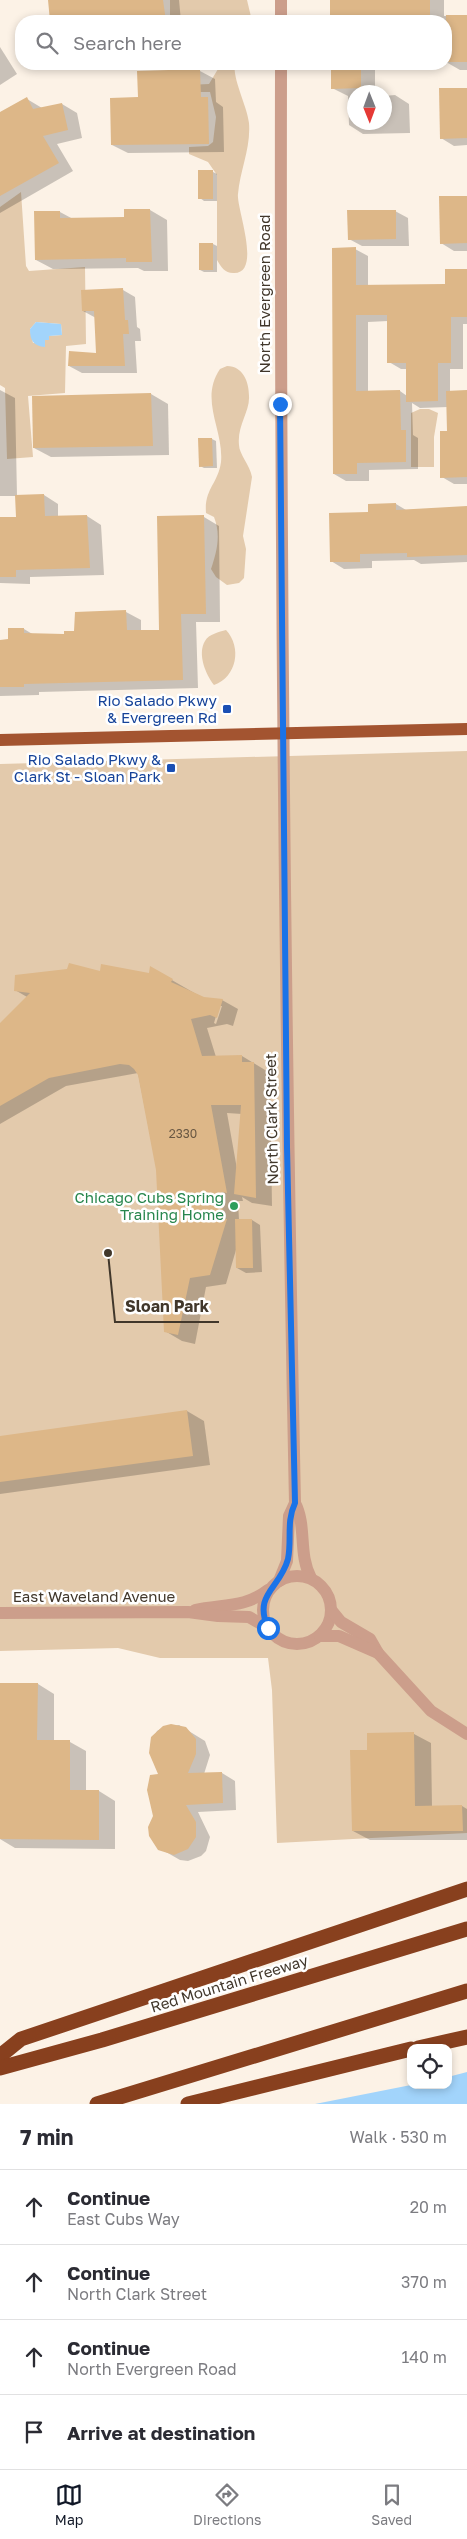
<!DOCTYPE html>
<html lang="en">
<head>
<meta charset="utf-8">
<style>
  body { margin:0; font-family:"Golos Text",sans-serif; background:#f7f7f7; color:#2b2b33 }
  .controls { position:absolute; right:15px; bottom:15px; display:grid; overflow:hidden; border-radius:10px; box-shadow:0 2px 8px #0003 }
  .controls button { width:45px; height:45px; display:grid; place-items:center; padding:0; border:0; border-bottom:1px solid #e1e1e2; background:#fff; color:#2b2b33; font:25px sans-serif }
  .compass { position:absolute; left:347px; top:85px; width:45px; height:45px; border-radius:50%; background:#fff; box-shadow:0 2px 8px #0003; rotate:179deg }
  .stop { position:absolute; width:15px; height:15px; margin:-11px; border:4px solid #1a73e8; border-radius:50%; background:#fff }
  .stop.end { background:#1a73e8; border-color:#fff; box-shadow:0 1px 5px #0008 }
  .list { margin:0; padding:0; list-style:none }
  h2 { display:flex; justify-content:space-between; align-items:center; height:65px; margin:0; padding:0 20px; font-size:21px }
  h2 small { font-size:16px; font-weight:400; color:#7c7c81 }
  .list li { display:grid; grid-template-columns:32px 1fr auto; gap:15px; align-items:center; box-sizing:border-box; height:75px; padding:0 20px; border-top:1px solid #e1e1e2 }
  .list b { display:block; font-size:19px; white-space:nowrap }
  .list p { margin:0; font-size:16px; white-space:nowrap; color:#7c7c81 }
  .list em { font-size:16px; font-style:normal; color:#7c7c81 }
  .icon { flex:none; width:28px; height:28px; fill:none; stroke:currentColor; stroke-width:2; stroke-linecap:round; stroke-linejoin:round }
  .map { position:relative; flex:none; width:467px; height:2104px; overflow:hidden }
  .search { position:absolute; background:#fff; box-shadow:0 2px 8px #0003; left:15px; right:15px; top:15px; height:55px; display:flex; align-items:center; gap:12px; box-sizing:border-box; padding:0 18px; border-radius:20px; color:#7c7c81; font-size:19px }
  .sheet { height:365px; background:#fff }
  nav { display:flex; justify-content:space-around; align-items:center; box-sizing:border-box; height:70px; border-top:1px solid #e1e1e2; background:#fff; font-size:14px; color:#7c7c81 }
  nav a { display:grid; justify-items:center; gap:2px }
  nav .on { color:#111827 }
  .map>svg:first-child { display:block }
  .green { fill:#e3caac; fill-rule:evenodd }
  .water { fill:#a2d4fb }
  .shadow { fill:#0003; fill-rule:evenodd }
  .building { fill:#ddb788 }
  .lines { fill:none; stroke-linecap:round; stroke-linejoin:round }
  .minor { stroke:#cc9e8b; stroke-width:12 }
  .major { stroke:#a35430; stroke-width:12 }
  .highway { stroke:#88401e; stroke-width:15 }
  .route { stroke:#1a73e8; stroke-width:6 }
  .transit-dot { fill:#1a4fb4; stroke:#fff; stroke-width:2 }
  .leisure-dot { fill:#2e9e5b; stroke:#fff; stroke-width:2 }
  .labels { text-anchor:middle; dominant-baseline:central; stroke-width:5; stroke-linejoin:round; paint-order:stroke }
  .number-label { font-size:12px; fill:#685742 }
  .street-label { font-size:15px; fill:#41372b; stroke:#fff }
  .transit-label { font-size:15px; fill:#164399; stroke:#fff; text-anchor:end }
  .leisure-label { font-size:15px; fill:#27864d; stroke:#fff; text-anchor:end }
  .leader { fill:none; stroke:#41372b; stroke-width:2 }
  .callout-dot { fill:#41372b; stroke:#fff; stroke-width:2 }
  .callout-label { font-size:16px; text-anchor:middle; font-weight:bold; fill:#41372b; stroke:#fff; stroke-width:5; stroke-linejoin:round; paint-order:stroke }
</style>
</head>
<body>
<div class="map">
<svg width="467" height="2104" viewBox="0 0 467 2104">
  <rect width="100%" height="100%" fill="#fcf2e6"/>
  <g class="green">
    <polygon points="170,0 247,0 252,21 170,21"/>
    <path d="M221 64H235C232 78 247 106 249 123 251 148 240 170 238 194 236 207 263 275 233 273 225 273 221 267 217 260V175L208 162 189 154V147L208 146 213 142 216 117 210 92H188V85L209 84Z"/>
    <path d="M21 192 26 266 29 271 85 267 86 344 66 346 65 393 28 396 33 457 7 459 5 388 0 385V207ZM36 322 61 324 62 335 49 336 45 340 33 343 30 329Z"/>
    <path d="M227 366C243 366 249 382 249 396 250 412 237 425 239 445 239 454 250 465 252 477L243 536 246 549 244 578 239 583 227 585 216 577 211 569C217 551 221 535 214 517L206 513C204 489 218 484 221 462 224 430 199 400 220 369Z"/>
    <polygon points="420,409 429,409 438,413 434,437 434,467 411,467 411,413"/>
    <path d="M226 630C242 647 237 677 214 685 206 675 197 654 205 641 209 634 219 632 226 630Z"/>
    <polygon points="467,751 467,1833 277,1843 272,1690 268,1658 160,1658 118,1648 0,1651 0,764"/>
  </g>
  <g class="water">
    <path d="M36 322 61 324 62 335 49 336V340H45V347C33 346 30 340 30 329Z"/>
    <polygon points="467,2072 467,2104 315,2104 411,2085 448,2085 448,2077"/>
  </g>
  <g class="shadow">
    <polygon points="49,0 179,0 181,21 51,21"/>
    <polygon points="331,0 444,0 444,16 467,16 467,70 460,70 446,62 446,21 332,21"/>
    <polygon points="0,47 17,74 0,85"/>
    <polygon points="332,64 375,64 375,92 354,92 354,122 384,122 384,96 395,95 409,104 410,133 363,134 349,125 348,96 332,88"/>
    <polygon points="200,71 215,79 216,102 223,107 224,152 128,153 112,145 139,99"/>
    <polygon points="467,90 467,145 454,146 441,138"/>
    <polygon points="27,99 42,108 62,104 77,113 82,138 57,144 73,171 0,213 0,113"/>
    <polygon points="213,172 217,174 217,201 204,201 200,198"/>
    <polygon points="467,197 467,251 454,251 441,243"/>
    <polygon points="150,210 167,220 168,271 144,271 138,268 53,269 36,260 60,212 73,219 125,218"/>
    <polygon points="395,211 408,218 409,246 362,246 349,239"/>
    <polygon points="213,244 217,246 217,272 204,272 200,270"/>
    <path d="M355 249 368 256V286L446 285 467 270V324H463V369H450V392L467 391V484H454L442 477 448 432V407L420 408 412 403 413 435 418 438V469L369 470V481H346L334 474ZM388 321 389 362 401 369H407V396L400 391 368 392V322Z"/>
    <polygon points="123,290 135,297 137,327 140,329 141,341 135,341 137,373 82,373 69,366 97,354 96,318 83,311"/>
    <polygon points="0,390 15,398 17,496 44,495 58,504 58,517 87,516 101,525 104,575 30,577 30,584 0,583 0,519 17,518 16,496 0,496"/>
    <polygon points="151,394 168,404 169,455 51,457 34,448 33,397"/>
    <polygon points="212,439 216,441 217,468 204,468 200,466"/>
    <polygon points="396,504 406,510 467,507 467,562 421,564 414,560 372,561 372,568 344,569 331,561 369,514"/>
    <polygon points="204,517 219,526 220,622 196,622 198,688 39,692 39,695 0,696 0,641 10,641 24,629 34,635 65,635 126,612 141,620 141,631 160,631"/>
    <path d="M151 968 203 998 222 1000 238 1009 233 1026 227 1024 207 1028 216 1057 242 1056 270 1073 272 1206 252 1203 242 1197 243 1201H238L239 1220H252L260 1225 262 1272 246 1273 237 1268 236 1250 226 1284 206 1287 195 1344 182 1341 165 1331 157 1170 138 1073 66 1086 0 1124V1027L27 997 15 990 101 972 150 975ZM219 1006H222L216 1024 214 1023ZM227 1113 242 1114 237 1169Z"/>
    <polygon points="187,1411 204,1421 210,1465 0,1494 0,1437"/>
    <polygon points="0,1684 38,1684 54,1694 54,1742 70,1742 86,1751 86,1791 99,1791 115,1801 115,1849 15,1848 0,1839"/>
    <polygon points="179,1725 205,1741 210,1755 204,1774 222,1773 235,1781 236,1810 198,1812 210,1837 206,1851 201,1856 188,1861 180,1860 166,1852 155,1816 160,1776 150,1753 150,1745 157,1731 164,1727"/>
    <polygon points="414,1734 431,1743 432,1807 462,1806 467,1809 467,1840 370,1840 353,1831 368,1751"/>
  </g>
  <g class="building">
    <polygon points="48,0 163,0 166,21 50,21"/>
    <rect x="330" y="0" width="100" height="21"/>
    <rect x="446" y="15" width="21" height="47"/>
    <polygon points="331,64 361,64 361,88 331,89"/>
    <polygon points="200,69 201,97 208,97 209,144 111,145 110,98 138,97 137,71"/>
    <polygon points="439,88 467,88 467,138 440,139"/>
    <polygon points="27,97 33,109 62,103 68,130 43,136 59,163 0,196 0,112"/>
    <rect x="198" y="170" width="15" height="29"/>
    <polygon points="439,196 467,196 467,243 440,244"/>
    <polygon points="124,209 150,209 152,262 126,262 126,258 35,260 34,211 60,211 60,218 124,217"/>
    <polygon points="347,210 396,210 396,239 348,240"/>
    <rect x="199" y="243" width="14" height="27"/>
    <polygon points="356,247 356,285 445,284 445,269 467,269 467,317 451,317 451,363 438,363 438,401 406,402 406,363 387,363 387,315 356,315 356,391 400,390 401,430 406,430 406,462 357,463 357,474 333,474 332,248"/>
    <polygon points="123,288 125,320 128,320 129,334 123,334 125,366 68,366 69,351 96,353 94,311 82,311 81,290"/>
    <polygon points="467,390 467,477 440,478 440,431 447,431 446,391"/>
    <polygon points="151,393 153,446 33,448 32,396"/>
    <polygon points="198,438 212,438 213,466 199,467"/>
    <polygon points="44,494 45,516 87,515 90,568 16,570 16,577 0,577 0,517 16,517 15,495"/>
    <polygon points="396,503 396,510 467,506 467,555 407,557 407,553 360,554 360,562 330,562 329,513 368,512 368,504"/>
    <polygon points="204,515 206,614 181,614 183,680 24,684 24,687 0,687 0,640 8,639 8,628 24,628 24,633 64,634 64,631 74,631 75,612 126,610 127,630 159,630 157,516"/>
    <polygon points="69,963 100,971 101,964 149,973 150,966 173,979 171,982 204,997 223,999 217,1018 210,1015 191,1019 202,1056 242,1055 242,1062 254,1062 256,1198 234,1194 241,1105 211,1105 227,1193 222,1192 223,1219 227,1219 210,1275 190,1278 178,1335 164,1332 156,1170 138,1075 134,1069 129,1065 120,1064 49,1078 0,1106 0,1023 30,993 14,991 15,975 67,969"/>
    <polygon points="235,1219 252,1219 253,1268 236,1268"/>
    <polygon points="187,1410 193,1456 0,1482 0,1436"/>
    <polygon points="0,1683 38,1683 37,1740 70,1740 70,1790 99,1790 99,1840 0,1839"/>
    <polygon points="171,1724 186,1727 196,1739 196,1754 188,1773 222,1772 223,1803 186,1805 196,1822 196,1837 188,1849 174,1855 158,1850 149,1836 148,1827 153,1816 147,1790 150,1775 158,1774 149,1753 151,1737 163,1726"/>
    <polygon points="414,1732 415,1806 462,1805 463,1831 352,1831 350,1750 367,1750 367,1733"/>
  </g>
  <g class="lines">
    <g class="minor">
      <polyline points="281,21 281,0"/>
      <path d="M295 1503C307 1526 298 1554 311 1578"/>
      <circle cx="297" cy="1610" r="34"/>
      <path d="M279 1581 287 1561 289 1516 295 1503C285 1023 280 543 281 64"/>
      <path d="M195 1610C222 1604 245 1608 268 1590"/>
      <polyline points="332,1611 341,1622 370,1639 378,1653 431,1711 467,1734"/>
      <polyline points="0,1613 188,1612 218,1616 249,1617 268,1628"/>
      <polyline points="320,1636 339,1636 378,1653"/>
    </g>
    <polyline class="major" points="0,740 467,729"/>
    <g class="highway">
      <polyline points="418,2048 467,2037"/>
      <polyline points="0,2056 21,2039 467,1889"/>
      <polyline points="0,2068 102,2040 467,1929"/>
      <polyline points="97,2104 467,1991"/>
      <polyline points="188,2104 411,2049"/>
    </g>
  </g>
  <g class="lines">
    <path class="route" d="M268 1628C253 1594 280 1589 288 1559 292 1540 286 1522 295 1503L287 1147 280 404"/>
  </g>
  <g class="transit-dot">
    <rect x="222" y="704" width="10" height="10" rx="2.5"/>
    <rect x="166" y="763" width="10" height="10" rx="2.5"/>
  </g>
  <circle class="leisure-dot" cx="234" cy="1206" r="5"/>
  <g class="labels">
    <g class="number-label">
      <text x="183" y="1133">2330</text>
    </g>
    <g class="street-label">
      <text transform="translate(264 294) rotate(-90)">North Evergreen Road</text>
      <text transform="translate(271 1119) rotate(-91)">North Clark Street</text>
      <text x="94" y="1596">East Waveland Avenue</text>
      <text transform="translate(229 1983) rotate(-17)">Red Mountain Freeway</text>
    </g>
    <g class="transit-label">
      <text x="217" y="700">Rio Salado Pkwy<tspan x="217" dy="17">&amp; Evergreen Rd</tspan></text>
      <text x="161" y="759">Rio Salado Pkwy &amp;<tspan x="161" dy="17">Clark St - Sloan Park</tspan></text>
    </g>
    <g class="leisure-label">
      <text x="224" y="1197">Chicago Cubs Spring<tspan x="224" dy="17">Training Home</tspan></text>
    </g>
  </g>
  <path class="leader" d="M108 1253L115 1322H219"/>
  <circle class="callout-dot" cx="108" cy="1253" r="5"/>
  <g class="callout-label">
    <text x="167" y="1312">Sloan Park</text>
  </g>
</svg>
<div class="controls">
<button><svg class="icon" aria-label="locate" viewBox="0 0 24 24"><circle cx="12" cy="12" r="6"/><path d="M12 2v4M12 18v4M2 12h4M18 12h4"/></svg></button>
</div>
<svg class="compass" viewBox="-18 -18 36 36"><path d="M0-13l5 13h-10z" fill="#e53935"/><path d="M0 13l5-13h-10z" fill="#7c7c81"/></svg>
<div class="stop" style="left:268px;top:1628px"></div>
<div class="stop end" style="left:280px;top:404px"></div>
<div class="search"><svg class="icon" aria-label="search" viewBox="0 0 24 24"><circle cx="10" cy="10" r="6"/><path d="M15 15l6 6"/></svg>Search here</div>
</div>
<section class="sheet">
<h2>7 min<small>Walk · 530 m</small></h2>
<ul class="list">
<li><svg class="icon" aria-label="ahead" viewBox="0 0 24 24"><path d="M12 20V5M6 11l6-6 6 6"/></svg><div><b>Continue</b><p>East Cubs Way</p></div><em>20 m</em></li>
<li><svg class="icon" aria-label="ahead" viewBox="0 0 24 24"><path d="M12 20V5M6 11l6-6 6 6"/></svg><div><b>Continue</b><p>North Clark Street</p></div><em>370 m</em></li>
<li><svg class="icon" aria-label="ahead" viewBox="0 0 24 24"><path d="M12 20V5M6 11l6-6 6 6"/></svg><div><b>Continue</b><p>North Evergreen Road</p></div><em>140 m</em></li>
<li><svg class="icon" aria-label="arrive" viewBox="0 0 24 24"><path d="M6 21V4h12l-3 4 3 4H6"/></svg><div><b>Arrive at destination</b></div></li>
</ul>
</section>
<nav>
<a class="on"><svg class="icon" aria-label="map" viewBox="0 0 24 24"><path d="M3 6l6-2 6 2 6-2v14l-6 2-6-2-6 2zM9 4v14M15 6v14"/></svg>Map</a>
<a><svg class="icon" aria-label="directions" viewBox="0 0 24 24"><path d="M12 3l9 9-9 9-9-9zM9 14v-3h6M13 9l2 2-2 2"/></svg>Directions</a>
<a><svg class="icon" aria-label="saved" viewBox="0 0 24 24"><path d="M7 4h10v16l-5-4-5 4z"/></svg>Saved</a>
</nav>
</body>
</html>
